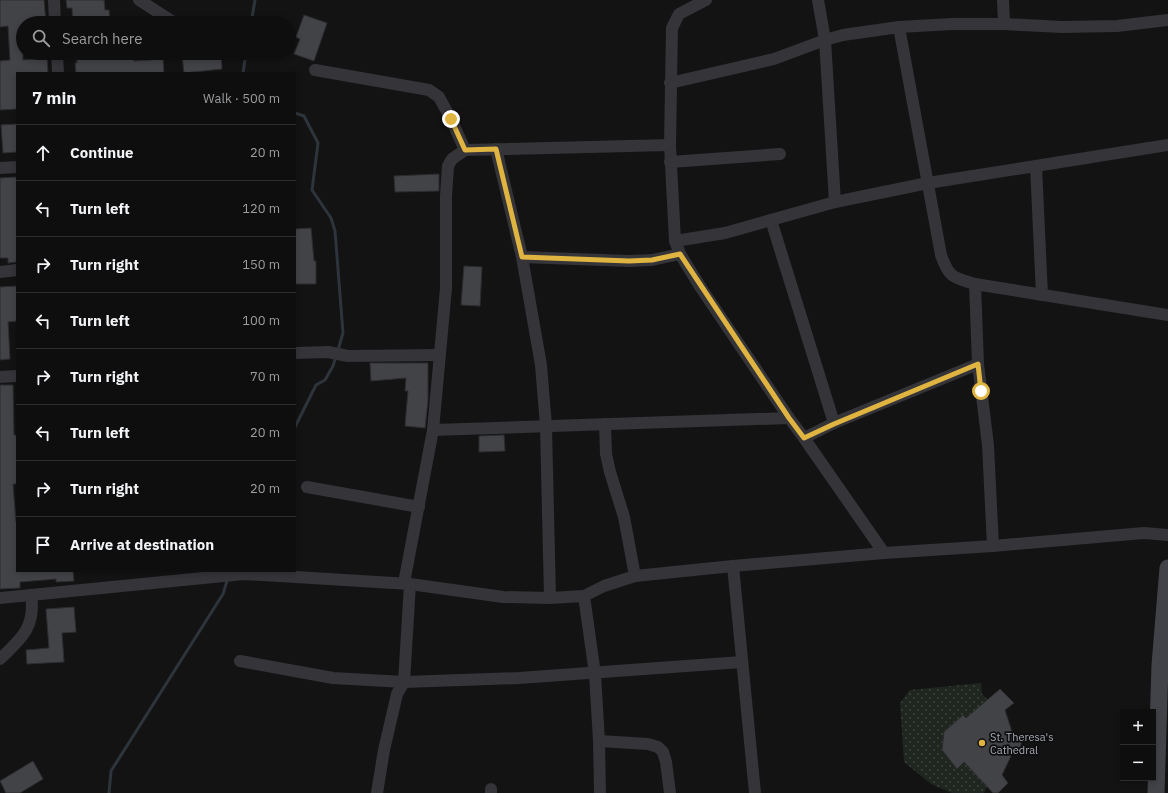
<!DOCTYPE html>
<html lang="en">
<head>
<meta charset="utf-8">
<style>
  body { margin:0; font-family:"IBM Plex Sans",sans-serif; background:#171718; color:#f1f3f6 }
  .controls { position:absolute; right:12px; bottom:12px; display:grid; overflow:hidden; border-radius:0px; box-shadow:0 2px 6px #0003 }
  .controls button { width:36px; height:36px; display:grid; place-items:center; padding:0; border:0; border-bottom:1px solid #2e2e2f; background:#0e0e0f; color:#f1f3f6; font:20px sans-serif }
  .stop { position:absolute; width:12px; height:12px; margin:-9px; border:3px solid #dfb440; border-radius:50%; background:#fff }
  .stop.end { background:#dfb440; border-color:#fff; box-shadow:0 1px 4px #0008 }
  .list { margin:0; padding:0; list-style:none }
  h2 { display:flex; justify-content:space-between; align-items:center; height:52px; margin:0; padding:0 16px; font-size:17px }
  h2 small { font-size:13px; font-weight:400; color:#9b9c9e }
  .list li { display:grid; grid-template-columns:26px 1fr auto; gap:12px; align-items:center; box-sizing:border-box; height:56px; padding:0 16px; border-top:1px solid #2e2e2f }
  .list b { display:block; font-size:15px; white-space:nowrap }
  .list em { font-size:13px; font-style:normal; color:#9b9c9e }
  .icon { flex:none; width:22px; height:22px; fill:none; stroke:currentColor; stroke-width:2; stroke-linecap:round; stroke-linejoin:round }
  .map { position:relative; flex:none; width:1168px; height:793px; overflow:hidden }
  .search { position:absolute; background:#0e0e0f; box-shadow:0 2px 6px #0003; left:16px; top:16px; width:280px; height:44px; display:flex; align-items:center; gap:10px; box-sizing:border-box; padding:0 14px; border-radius:22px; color:#9b9c9e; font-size:15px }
  .panel { position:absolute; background:#0e0e0f; box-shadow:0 2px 6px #0003; left:16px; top:72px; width:280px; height:500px; border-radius:0px }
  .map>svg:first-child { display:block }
  .garden { fill:url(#garden-dots) }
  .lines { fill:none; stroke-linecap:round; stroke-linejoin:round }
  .stream { stroke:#2d343b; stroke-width:3 }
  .building { fill:#424347; stroke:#2d2d30 }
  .street { stroke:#343439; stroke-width:12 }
  .secondary { stroke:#424348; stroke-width:17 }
  .route { stroke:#dfb440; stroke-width:5 }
  .poi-dot { fill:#dfb440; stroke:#0e0e0f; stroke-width:1.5 }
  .labels { text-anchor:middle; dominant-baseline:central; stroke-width:3.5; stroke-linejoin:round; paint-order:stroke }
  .poi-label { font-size:11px; fill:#a5a9b3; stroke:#0e0e0f; text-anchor:start }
</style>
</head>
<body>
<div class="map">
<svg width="1168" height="793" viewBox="0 0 1168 793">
  <defs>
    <pattern id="garden-dots" width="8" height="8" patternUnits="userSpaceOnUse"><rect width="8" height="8" fill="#1f2620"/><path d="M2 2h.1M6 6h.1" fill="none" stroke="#3d433e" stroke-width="1.8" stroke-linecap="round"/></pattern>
  </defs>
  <rect width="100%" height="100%" fill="#131314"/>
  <polygon class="garden" points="981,683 982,694 988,700 966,719 963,715 944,732 942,750 957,768 964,762 987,787 984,793 952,793 931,784 904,762 900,703 910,690"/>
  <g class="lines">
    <g class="stream">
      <polyline points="251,23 255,0"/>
      <polyline points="243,73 246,53"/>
      <polyline points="295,113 304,116 318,143 312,190 331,218 335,231 343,333 338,350"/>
      <polyline points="295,427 316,385 325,380 333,366 336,356"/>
      <polyline points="109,793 111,771 223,594 228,578"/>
    </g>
  </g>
  <g class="building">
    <polygon points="0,0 44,0 46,23 23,23 23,60 47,58 48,73 17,73 17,109 0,110 0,61 10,60 8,26 0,27"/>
    <polygon points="66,0 104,0 105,10 109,10 110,23 73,23 72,8 67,8"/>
    <polygon points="304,15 327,23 314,61 294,54 300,39 296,37"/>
    <polygon points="76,53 108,53 109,55 134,53 134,61 163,59 164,73 76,73 75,63 77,63"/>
    <polygon points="192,53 221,53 222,69 184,73 182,54"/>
    <polygon points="17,124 17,152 3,153 1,125"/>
    <polygon points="439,174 439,191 395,192 394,176"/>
    <polygon points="17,177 17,262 8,263 8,258 0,258 0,178"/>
    <polygon points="311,228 314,261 316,261 316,284 295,284 295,229"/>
    <polygon points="464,266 482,267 480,306 461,305"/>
    <polygon points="17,286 17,321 8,322 10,359 0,360 0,287"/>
    <polygon points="370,363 428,363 428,400 425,428 405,426 408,391 405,391 406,378 371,381"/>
    <polygon points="0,385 13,385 14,435 17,435 17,484 13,484 16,522 17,522 17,571 73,571 74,581 56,582 56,579 20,582 20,588 0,589"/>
    <polygon points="504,435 505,451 479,452 479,436"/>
    <polygon points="74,607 76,632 62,633 64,662 27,664 26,650 49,648 46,609"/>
    <polygon points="1000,689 1014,703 1005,710 1013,735 1022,735 1020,754 1012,754 1002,775 1008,783 998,793 993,793 964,762 957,769 942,750 944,732 963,715 966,718"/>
    <polygon points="33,761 43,779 20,793 6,793 0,781"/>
  </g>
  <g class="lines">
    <g class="street">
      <polyline points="54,0 55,23"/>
      <polyline points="139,0 175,23"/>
      <polyline points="706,0 679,14 672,28 670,145 675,241 680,254 701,288 789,418 804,438 884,553"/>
      <polyline points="818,0 825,40 835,202"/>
      <polyline points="1003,0 1004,24"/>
      <path d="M899 27 941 255C949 278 953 277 975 284L978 364"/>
      <polyline points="57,53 58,73"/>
      <polyline points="315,70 429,90 439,97 451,119 465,150"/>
      <polyline points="670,83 774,59 825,40 843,35 899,27 952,24 1004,24 1062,27 1117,26 1168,20"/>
      <polyline points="496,149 522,257 541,365 546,426 550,598"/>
      <polyline points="670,162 780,154"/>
      <polyline points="1036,166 1042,295"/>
      <polyline points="0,168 17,167"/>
      <polyline points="771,220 834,423"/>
      <polyline points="675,241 725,233 835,202 928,183 1168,145"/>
      <polyline points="522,257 629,261 652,260 680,254"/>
      <polyline points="0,272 17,270"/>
      <polyline points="975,284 1168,315"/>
      <polyline points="295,353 328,352 348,356 439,355"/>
      <polyline points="0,377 17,376"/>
      <polyline points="605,424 606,454 610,472 624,517 635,576"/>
      <polyline points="433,430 789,418"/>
      <polyline points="804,438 834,423 978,364 988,445 993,546"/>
      <polyline points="307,487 419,507"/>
      <polyline points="733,566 755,793"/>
      <polyline points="404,583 433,430 446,288 446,196 448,166 452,159 465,150 670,145"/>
      <polyline points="584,596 595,674 599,741 600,793"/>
      <polyline points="0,598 244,574 410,584 503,597 550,598 584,596 604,586 635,576 733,566 884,553 993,546 1144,533 1168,535"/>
      <path d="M0 659C21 639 36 627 31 595"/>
      <polyline points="240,661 333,678 404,682 519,678 742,662"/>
      <polyline points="599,741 648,744 658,747 663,752 666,762 670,793"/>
      <polyline points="491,789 491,793"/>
      <polyline points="377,793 384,750 397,694 404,682 410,584"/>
    </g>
    <polyline class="secondary" points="1156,793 1160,665 1168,568"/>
  </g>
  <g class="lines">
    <polyline class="route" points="451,119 465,150 496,149 522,257 629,261 652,260 680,254 789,418 804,438 834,424 978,364 981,391"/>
  </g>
  <circle class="poi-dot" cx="982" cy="743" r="4"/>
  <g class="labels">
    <g class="poi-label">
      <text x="990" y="737">St. Theresa's<tspan x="990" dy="13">Cathedral</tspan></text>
    </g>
  </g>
</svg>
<div class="controls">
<button>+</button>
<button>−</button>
</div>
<div class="stop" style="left:981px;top:391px"></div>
<div class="stop end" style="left:451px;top:119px"></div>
<div class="search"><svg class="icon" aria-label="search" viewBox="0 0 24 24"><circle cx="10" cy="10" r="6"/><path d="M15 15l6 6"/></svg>Search here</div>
<section class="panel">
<h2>7 min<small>Walk · 500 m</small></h2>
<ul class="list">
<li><svg class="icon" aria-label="ahead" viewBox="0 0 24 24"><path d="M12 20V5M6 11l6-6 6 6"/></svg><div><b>Continue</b></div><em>20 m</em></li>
<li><svg class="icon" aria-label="left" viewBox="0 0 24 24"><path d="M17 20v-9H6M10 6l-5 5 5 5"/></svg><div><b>Turn left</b></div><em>120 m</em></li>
<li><svg class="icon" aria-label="right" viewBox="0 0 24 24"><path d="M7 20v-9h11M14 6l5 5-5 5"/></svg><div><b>Turn right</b></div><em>150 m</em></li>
<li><svg class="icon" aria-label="left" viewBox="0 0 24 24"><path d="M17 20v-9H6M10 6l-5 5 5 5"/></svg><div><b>Turn left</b></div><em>100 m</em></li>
<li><svg class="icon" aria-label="right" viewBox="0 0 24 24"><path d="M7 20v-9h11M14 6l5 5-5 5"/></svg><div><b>Turn right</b></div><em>70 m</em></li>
<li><svg class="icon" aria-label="left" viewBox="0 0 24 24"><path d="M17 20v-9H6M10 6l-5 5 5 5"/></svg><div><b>Turn left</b></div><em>20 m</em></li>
<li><svg class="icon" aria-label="right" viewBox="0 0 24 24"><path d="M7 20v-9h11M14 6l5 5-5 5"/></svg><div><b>Turn right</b></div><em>20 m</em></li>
<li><svg class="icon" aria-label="arrive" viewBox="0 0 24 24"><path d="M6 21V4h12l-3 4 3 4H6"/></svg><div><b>Arrive at destination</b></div></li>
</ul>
</section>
</div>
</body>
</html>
